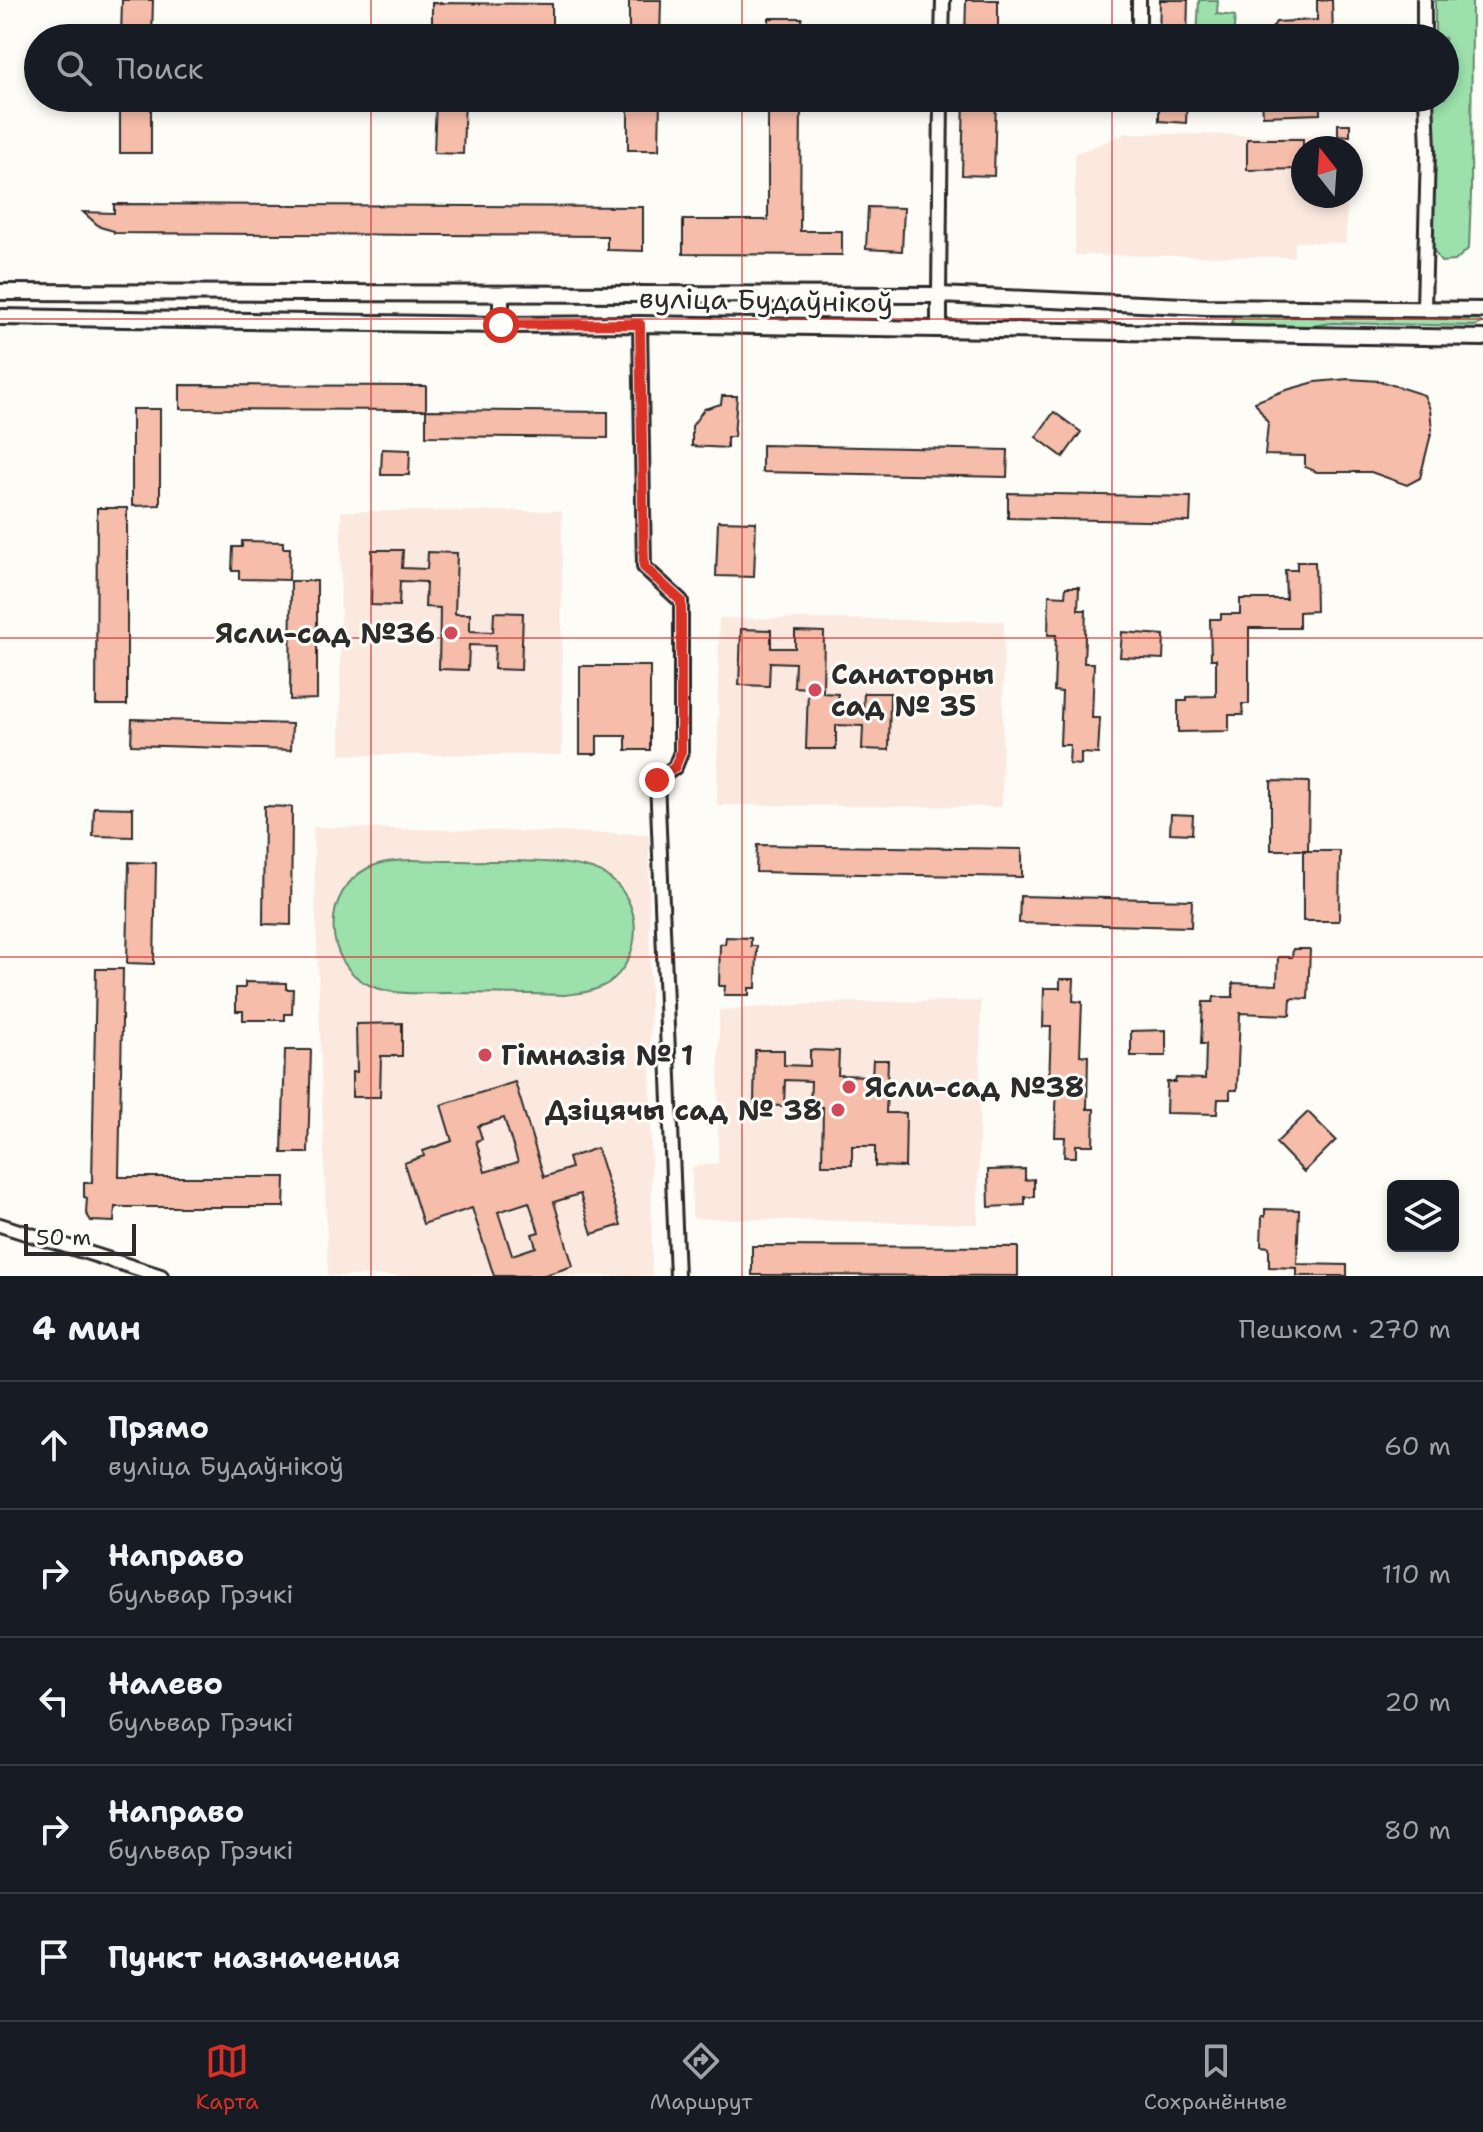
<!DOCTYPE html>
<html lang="ru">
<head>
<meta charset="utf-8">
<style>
  body { margin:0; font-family:"Shantell Sans",sans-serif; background:#20242c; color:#f1f3f6 }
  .controls { position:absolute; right:24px; bottom:24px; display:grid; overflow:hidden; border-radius:12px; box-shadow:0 4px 12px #0003 }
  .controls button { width:72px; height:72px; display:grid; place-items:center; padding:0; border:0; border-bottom:2px solid #363941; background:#171b24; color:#f1f3f6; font:40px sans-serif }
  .compass { position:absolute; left:1291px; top:136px; width:72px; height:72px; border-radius:50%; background:#171b24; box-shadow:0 4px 12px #0003; rotate:343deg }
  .scale { position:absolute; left:24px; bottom:20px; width:112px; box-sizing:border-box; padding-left:8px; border:4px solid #2b2b2b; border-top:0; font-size:22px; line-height:28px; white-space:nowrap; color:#2b2b2b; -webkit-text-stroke:6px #fdfcf7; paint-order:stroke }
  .stop { position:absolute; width:24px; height:24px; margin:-18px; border:6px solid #d93025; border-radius:50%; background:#fff }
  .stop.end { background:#d93025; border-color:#fff; box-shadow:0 2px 8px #0008 }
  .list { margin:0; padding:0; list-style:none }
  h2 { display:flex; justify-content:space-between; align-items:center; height:104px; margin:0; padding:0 32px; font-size:34px }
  h2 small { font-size:26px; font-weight:400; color:#9ea1a6 }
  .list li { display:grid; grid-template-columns:52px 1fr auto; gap:24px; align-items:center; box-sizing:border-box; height:128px; padding:0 32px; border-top:2px solid #363941 }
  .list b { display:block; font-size:30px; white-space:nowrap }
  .list p { margin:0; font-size:26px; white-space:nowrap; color:#9ea1a6 }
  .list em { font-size:26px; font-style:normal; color:#9ea1a6 }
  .icon { flex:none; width:44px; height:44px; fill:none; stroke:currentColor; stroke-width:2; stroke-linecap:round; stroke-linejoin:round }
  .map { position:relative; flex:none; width:1483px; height:1276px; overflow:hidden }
  .search { position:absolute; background:#171b24; box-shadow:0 4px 12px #0003; left:24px; right:24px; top:24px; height:88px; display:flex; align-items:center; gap:20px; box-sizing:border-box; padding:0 28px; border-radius:44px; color:#9ea1a6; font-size:30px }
  .sheet { height:744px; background:#171b24 }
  nav { display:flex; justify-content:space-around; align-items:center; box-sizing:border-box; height:112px; border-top:2px solid #363941; background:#171b24; font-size:22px; color:#9ea1a6 }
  nav a { display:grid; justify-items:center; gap:4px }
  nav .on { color:#d93025 }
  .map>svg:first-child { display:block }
  .built { fill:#fbe9e0 }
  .green { fill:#9ce0ac; stroke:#64866c; stroke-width:2 }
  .building { fill:#f5bdaa; stroke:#2b2b2b; stroke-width:2; fill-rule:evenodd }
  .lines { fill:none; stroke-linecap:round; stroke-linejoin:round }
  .minor-casing { stroke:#2b2b2b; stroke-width:18 }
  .tertiary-casing { stroke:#2b2b2b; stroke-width:20 }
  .minor { stroke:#fdfcf7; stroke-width:12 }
  .tertiary { stroke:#fdfcf7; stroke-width:14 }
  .route { stroke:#d93025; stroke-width:10 }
  .grid { fill:none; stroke:#d62828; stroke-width:2; stroke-opacity:0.55 }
  .poi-dot { fill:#d1495b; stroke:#fdfcf7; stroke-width:3 }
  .labels { text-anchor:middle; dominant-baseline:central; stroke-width:6; stroke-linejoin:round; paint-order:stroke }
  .street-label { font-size:28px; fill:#2b2b2b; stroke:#fdfcf7 }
  .poi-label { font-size:28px; font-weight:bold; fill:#2b2b2b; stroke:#fdfcf7; text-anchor:start }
</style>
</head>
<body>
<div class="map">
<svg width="1483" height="1276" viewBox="0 0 1483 1276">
  <rect width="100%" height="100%" fill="#fdfcf7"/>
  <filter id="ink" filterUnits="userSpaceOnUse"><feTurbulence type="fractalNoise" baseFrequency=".0125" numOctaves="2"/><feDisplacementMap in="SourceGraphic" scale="16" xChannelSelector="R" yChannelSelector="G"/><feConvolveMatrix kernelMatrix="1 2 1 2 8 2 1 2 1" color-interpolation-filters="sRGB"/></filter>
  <g filter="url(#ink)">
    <g class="built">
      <polygon points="1127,133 1349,137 1348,148 1303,148 1303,196 1347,196 1346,243 1295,242 1294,257 1075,255 1075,154"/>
      <polygon points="341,511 562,511 562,755 340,755"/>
      <polygon points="719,618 1004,621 1002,807 717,805"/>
      <polygon points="313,827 649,834 652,1276 328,1276"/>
      <polygon points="981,1001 978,1224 692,1218 692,1167 718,1163 719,1010 848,1002"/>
    </g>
    <g class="green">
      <polygon points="1199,0 1218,0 1217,14 1235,16 1233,38 1197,38"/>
      <polygon points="1435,0 1472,0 1471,194 1469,248 1455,261 1441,262 1433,249 1434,98 1445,98 1445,38 1435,38"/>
      <polygon points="1236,314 1477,319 1482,323 1476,326 1332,323 1305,327 1241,327 1231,322"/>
      <path d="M459 861C495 862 577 857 605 875 644 899 645 958 607 984 594 992 580 993 565 995 527 994 488 993 449 993 425 993 394 996 371 986 322 964 321 892 368 868 393 855 431 862 459 861Z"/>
    </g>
    <g class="building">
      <polygon points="122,0 153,0 152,38 121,38"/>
      <polygon points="629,0 661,0 660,38 629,38"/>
      <polygon points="966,0 998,0 998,38 965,38"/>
      <polygon points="1160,0 1188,0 1187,38 1159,38"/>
      <polygon points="1317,0 1332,0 1333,38 1266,38 1276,22 1317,20"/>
      <polygon points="432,3 552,4 552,29 432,28"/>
      <rect x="769" y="18" width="33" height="20"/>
      <rect x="120" y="98" width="31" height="55"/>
      <polygon points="436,98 465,98 463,154 434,153"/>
      <polygon points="628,98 660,98 659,150 628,150"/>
      <polygon points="768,98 801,98 800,231 842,231 842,255 683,254 683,220 768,220"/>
      <polygon points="964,98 996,98 994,176 962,175"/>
      <polygon points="1159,98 1187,98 1186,123 1159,121"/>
      <polygon points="1262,98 1320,98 1320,114 1263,116"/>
      <polygon points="1338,124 1350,124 1350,136 1338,135"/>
      <polygon points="1247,139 1303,139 1303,169 1247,170"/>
      <polygon points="114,204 643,207 643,251 607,250 607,236 114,233 114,231 100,227 83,212 114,213"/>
      <polygon points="868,207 904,208 902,251 866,249"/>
      <polygon points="1348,379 1380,381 1424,395 1430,409 1432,430 1420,478 1407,485 1371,472 1317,472 1305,467 1305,456 1265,455 1268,423 1255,402 1283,391 1315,382"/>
      <polygon points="180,385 426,386 426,410 180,409"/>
      <polygon points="722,396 737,396 734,437 727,437 727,448 692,446 692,426 704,409 721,404"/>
      <polygon points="132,409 160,409 160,505 132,506"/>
      <polygon points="426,410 608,412 608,438 426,436"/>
      <polygon points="1054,412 1081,432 1063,457 1036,437"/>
      <polygon points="762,445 1008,450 1007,477 762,472"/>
      <polygon points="382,449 410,450 409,475 381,475"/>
      <polygon points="1008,493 1191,497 1190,522 1008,518"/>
      <polygon points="97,508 127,508 127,705 96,705"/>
      <polygon points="718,521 756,522 754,577 716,576"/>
      <polygon points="242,541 283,542 283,548 290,548 289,580 239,579 239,571 232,571 233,547 242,547"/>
      <polygon points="372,550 403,550 402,568 427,569 428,552 457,553 455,614 470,614 470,631 493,632 494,612 523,613 521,670 494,669 495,646 469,645 468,670 439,669 440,608 425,607 426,582 400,581 399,606 371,605"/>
      <polygon points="1297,562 1315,562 1316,611 1299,612 1299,628 1249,628 1249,704 1242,704 1243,715 1229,715 1229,731 1178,732 1178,701 1187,701 1187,697 1216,696 1216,659 1211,659 1210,619 1221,619 1221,614 1240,614 1240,599 1286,599 1285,570 1297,570"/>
      <polygon points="291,581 317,581 317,699 290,700"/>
      <polygon points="1066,587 1079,587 1078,610 1086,610 1084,663 1094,663 1092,718 1100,718 1098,754 1081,753 1081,765 1069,764 1070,745 1060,745 1062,692 1054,691 1056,635 1048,635 1049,595 1065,596"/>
      <polygon points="741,629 771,630 771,648 795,648 795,631 824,632 823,693 838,694 838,710 863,711 864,693 890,693 889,750 862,749 863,726 836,725 836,749 806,749 808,688 794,687 795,663 770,662 769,686 739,685"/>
      <polygon points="1122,632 1164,635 1163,659 1120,657"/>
      <polygon points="580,666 650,666 650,750 626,750 626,736 597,736 597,754 580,754"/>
      <polygon points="132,719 292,724 291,750 131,745"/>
      <polygon points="1271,781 1309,782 1308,850 1271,850"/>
      <polygon points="264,806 292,807 291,925 263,924"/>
      <polygon points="94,807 133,808 133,837 93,836"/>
      <polygon points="1171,814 1193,815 1192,834 1170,833"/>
      <polygon points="757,845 1022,849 1022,877 756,872"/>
      <polygon points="1303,851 1340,851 1339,921 1303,921"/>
      <polygon points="129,862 156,863 154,964 127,963"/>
      <polygon points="1020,896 1192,900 1191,927 1019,923"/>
      <polygon points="726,937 751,938 751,946 757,946 756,988 749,988 749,995 724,995 725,986 719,986 720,944 725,944"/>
      <polygon points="1293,949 1310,949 1308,999 1291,998 1290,1015 1240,1013 1237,1090 1230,1090 1230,1099 1218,1099 1217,1114 1166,1113 1167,1082 1175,1082 1176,1078 1205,1079 1206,1044 1201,1044 1203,1002 1213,1002 1214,997 1233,997 1233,983 1277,985 1278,957 1292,957"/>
      <polygon points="96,969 123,969 119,1177 285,1177 284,1207 115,1207 114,1222 91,1221 86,1213 87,1198 84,1197 84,1183 92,1183"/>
      <polygon points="1060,979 1074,979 1073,1001 1082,1002 1080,1055 1088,1056 1087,1109 1094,1109 1093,1145 1076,1145 1076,1157 1064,1157 1065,1137 1055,1137 1057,1083 1049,1083 1051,1027 1043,1027 1044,988 1060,988"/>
      <polygon points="245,982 286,983 286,989 293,989 292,1014 285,1014 285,1020 243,1020 243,1011 236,1011 236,988 245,988"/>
      <polygon points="402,1023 402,1056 381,1056 380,1097 352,1097 352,1072 357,1072 356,1024"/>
      <polygon points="1166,1030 1166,1056 1131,1056 1131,1031"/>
      <polygon points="285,1050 311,1050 308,1153 282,1153"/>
      <polygon points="755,1050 784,1050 784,1065 810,1066 810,1050 839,1051 838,1075 872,1076 873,1060 888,1060 886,1113 906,1113 905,1167 875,1166 875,1146 852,1146 852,1165 822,1165 823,1107 810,1107 811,1081 785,1080 784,1106 754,1105"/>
      <path d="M515 1082 544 1177 571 1168 568 1158 597 1148 621 1225 592 1234 580 1194 554 1202 573 1266 542 1276H494L472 1208 423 1224 404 1163 424 1156 423 1151 452 1141 441 1105ZM504 1118 518 1162 485 1172 476 1141 482 1139 478 1126ZM529 1202 539 1232 532 1234 536 1247 512 1255 498 1212Z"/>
      <polygon points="1308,1112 1336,1140 1304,1172 1276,1143"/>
      <polygon points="1025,1169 1025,1180 1034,1179 1034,1197 1025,1197 1025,1205 989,1207 988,1170"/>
      <polygon points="1265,1209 1299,1210 1297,1264 1347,1265 1347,1276 1297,1276 1297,1268 1269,1267 1269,1247 1261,1246 1262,1216 1265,1216"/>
      <polygon points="752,1246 1018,1247 1018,1276 752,1275"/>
    </g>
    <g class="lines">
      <g class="minor-casing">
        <g id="minor">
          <polyline points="942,38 943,0"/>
          <polyline points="1139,38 1139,0"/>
          <polyline points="1424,38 1424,0"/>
          <polyline points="939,295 941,98"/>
          <polyline points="1424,308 1428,150 1426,98"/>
          <polyline points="640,324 644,567 681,601 681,752 675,767 657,780 677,1276"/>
          <polyline points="0,1225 161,1276"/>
        </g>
      </g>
      <g class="tertiary-casing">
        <g id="tertiary">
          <polyline points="0,292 939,295 1207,307 1483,310"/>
          <polyline points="939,295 939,328"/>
          <polyline points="0,317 501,325 640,324 1483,338"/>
          <polyline points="501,325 501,294"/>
        </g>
      </g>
      <use href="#minor" class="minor"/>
      <use href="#tertiary" class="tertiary"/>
    </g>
  </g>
  <g class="lines" filter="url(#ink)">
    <polyline class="route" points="501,325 640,324 644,567 681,601 681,752 675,767 657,780"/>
  </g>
  <path class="grid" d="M371 0V38M742 0V38M1112 0V38M371 98V1276M742 98V1276M1112 98V1276M0 319H1483M0 638H1483M0 957H1483"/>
  <g class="poi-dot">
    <circle cx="451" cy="633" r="8"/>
    <circle cx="815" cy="690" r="8"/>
    <circle cx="485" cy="1055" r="8"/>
    <circle cx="849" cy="1087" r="8"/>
    <circle cx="838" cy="1110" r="8"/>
  </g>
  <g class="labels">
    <g class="street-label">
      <text transform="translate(766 300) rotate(1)">вуліца Будаўнікоў</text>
    </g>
    <g class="poi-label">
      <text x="435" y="633" text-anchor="end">Ясли-сад №36</text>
      <text x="831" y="674">Санаторны<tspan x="831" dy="32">сад № 35</tspan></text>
      <text x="501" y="1055">Гімназія № 1</text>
      <text x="865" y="1087">Ясли-сад №38</text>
      <text x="822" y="1110" text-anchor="end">Дзіцячы сад № 38</text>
    </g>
  </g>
</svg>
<div class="controls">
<button><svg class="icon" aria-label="layers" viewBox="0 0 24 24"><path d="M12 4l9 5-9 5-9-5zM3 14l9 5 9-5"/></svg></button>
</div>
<svg class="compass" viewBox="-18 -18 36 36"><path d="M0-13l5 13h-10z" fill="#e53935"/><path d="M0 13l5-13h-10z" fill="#9ea1a6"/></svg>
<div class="scale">50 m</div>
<div class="stop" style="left:501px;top:325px"></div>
<div class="stop end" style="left:657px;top:780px"></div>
<div class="search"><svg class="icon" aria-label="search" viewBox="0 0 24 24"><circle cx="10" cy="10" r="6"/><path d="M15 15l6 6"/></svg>Поиск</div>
</div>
<section class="sheet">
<h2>4 мин<small>Пешком · 270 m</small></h2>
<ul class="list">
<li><svg class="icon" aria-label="ahead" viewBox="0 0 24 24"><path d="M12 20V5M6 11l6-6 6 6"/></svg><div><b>Прямо</b><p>вуліца Будаўнікоў</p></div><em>60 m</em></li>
<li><svg class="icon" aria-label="right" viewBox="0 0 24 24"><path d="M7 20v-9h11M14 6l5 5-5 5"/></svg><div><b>Направо</b><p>бульвар Грэчкі</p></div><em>110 m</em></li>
<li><svg class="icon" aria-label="left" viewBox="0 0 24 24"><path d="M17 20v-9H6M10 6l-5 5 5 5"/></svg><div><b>Налево</b><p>бульвар Грэчкі</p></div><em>20 m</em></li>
<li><svg class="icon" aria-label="right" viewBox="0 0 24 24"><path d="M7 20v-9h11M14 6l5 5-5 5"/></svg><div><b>Направо</b><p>бульвар Грэчкі</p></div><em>80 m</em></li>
<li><svg class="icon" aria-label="arrive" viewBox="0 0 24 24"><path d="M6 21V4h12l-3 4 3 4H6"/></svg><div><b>Пункт назначения</b></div></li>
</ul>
</section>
<nav>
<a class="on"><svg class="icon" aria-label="map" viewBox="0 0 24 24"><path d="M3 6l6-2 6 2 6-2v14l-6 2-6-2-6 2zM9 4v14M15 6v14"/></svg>Карта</a>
<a><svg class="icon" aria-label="directions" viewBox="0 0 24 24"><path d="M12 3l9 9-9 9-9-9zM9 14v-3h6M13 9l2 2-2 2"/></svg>Маршрут</a>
<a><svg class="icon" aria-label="saved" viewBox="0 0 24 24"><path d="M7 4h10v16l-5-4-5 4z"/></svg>Сохранённые</a>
</nav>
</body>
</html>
